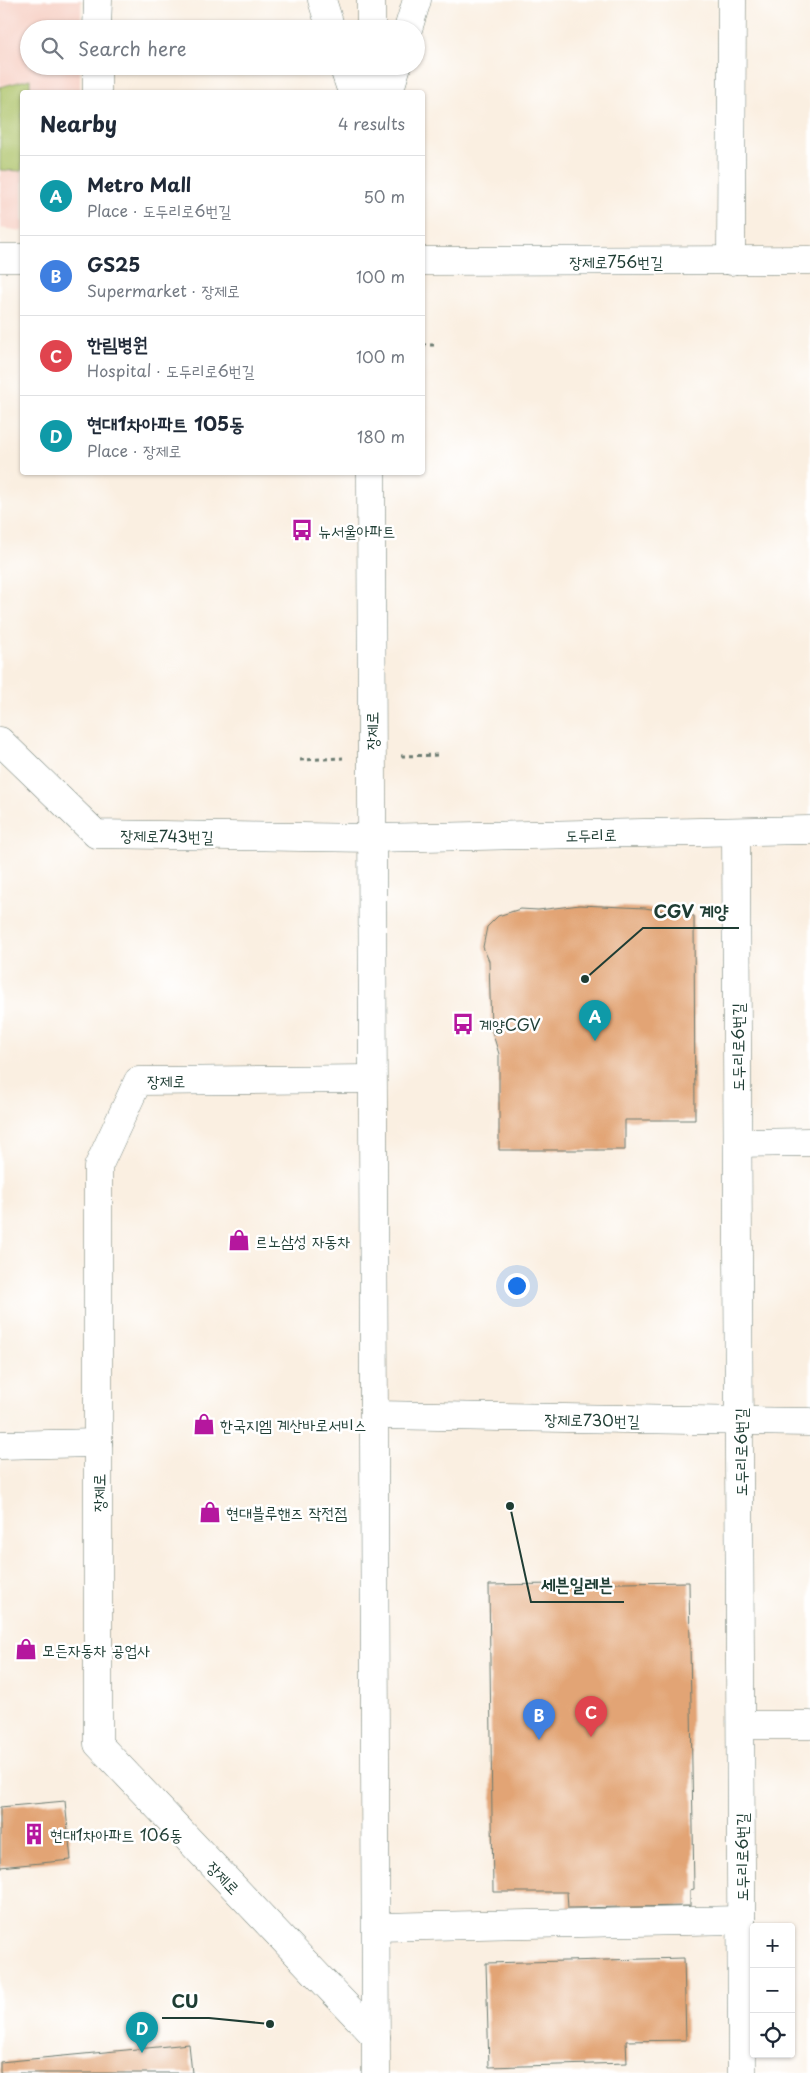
<!DOCTYPE html>
<html lang="en">
<head>
<meta charset="utf-8">
<style>
  body { margin:0; font-family:"Playpen Sans","Poor Story",sans-serif; background:#f6f6f7; color:#1f2937 }
  .controls { position:absolute; right:15px; bottom:15px; display:grid; overflow:hidden; border-radius:5px; box-shadow:0 1px 4px #0004 }
  .controls button { width:45px; height:45px; display:grid; place-items:center; padding:0; border:0; border-bottom:1px solid #e0e1e3; background:#fff; color:#1f2937; font:25px sans-serif }
  .you { position:absolute; left:516px; top:1285px; width:18px; height:18px; margin:-12px; border:4px solid #fff; border-radius:50%; background:#1a73e8; box-shadow:0 0 0 8px #1a73e833 }
  .badge { display:grid; place-items:center; width:32px; height:32px; border-radius:50%; background:#b5179e; color:#fff; font-size:16px; font-weight:700 }
  .pin { position:absolute; translate:-50% -41px; filter:drop-shadow(0 1px 2px #0008) }
  .pin::after { content:''; position:absolute; top:26px; width:18px; height:15px; background:inherit; clip-path:polygon(0 0,100% 0,50% 100%) }
  .list { margin:0; padding:0; list-style:none }
  h2 { display:flex; justify-content:space-between; align-items:center; height:65px; margin:0; padding:0 20px; font-size:21px }
  h2 small { font-size:16px; font-weight:400; color:#747a83 }
  .list li { display:grid; grid-template-columns:32px 1fr auto; gap:15px; align-items:center; box-sizing:border-box; height:80px; padding:0 20px; border-top:1px solid #e0e1e3 }
  .list b { display:block; font-size:19px; white-space:nowrap }
  .list p { margin:0; font-size:16px; white-space:nowrap; color:#747a83 }
  .list em { font-size:16px; font-style:normal; color:#747a83 }
  .icon { flex:none; width:28px; height:28px; fill:none; stroke:currentColor; stroke-width:2; stroke-linecap:round; stroke-linejoin:round }
  .map { position:relative; flex:none; width:810px; height:2073px; overflow:hidden }
  .search { position:absolute; background:#fff; box-shadow:0 1px 4px #0004; left:20px; top:20px; width:405px; height:55px; display:flex; align-items:center; gap:12px; box-sizing:border-box; padding:0 18px; border-radius:28px; color:#747a83; font-size:19px }
  .panel { position:absolute; background:#fff; box-shadow:0 1px 4px #0004; left:20px; top:90px; width:405px; height:385px; border-radius:5px }
  .map>svg:first-child { display:block }
  .built { fill:#f7d1c6 }
  .green { fill:#abc165; stroke:#657f4c }
  .building { fill:#e2a474 }
  .lines { fill:none; stroke-linecap:round; stroke-linejoin:round }
  .minor-casing { stroke:#6c7b71; stroke-width:29 }
  .major-casing { stroke:#6c7b71; stroke-width:29 }
  .path { stroke:#6c7b71; stroke-width:3; stroke-dasharray:4 4; stroke-linecap:butt }
  .minor { stroke:#fff; stroke-width:28 }
  .major { stroke:#fff; stroke-width:28 }
  .labels { text-anchor:middle; dominant-baseline:central; stroke-width:5; stroke-linejoin:round; paint-order:stroke }
  .street-label { font-size:16px; fill:#1f3d34; stroke:#fff }
  .poi-label { font-size:16px; fill:#1f3d34; stroke:#fff; text-anchor:start }
  .leader { fill:none; stroke:#1f3d34; stroke-width:2 }
  .callout-dot { fill:#1f3d34; stroke:#fff; stroke-width:2 }
  .callout-label { font-size:18px; text-anchor:middle; font-weight:bold; fill:#1f3d34; stroke:#fff; stroke-width:5; stroke-linejoin:round; paint-order:stroke }
</style>
</head>
<body>
<div class="map">
<svg width="810" height="2073" viewBox="0 0 810 2073">
  <rect width="100%" height="100%" fill="#fff"/>
  <filter id="ink" filterUnits="userSpaceOnUse"><feTurbulence type="fractalNoise" baseFrequency=".02" numOctaves="2"/><feDisplacementMap in="SourceGraphic" scale="10" xChannelSelector="R" yChannelSelector="G"/><feConvolveMatrix kernelMatrix="1 2 1 2 8 2 1 2 1" color-interpolation-filters="sRGB"/></filter>
  <filter id="wash" filterUnits="userSpaceOnUse"><feTurbulence type="fractalNoise" baseFrequency=".0096" numOctaves="4" result="noise"/><feDisplacementMap in="SourceGraphic" scale="20" xChannelSelector="R" yChannelSelector="G"/><feGaussianBlur stdDeviation="1.12" result="paint"/><feColorMatrix in="noise" values="0 0 0 0 0 0 0 0 0 0 0 0 0 0 0 0 0 1.4 0 .05"/><feComposite in="paint" operator="in"/></filter>
  <g filter="url(#wash)">
    <rect width="100%" height="100%" fill="#faefe1"/>
    <polygon class="built" points="0,0 81,0 81,29 29,29 29,66 80,66 80,92 22,92 22,231 0,228"/>
    <polygon class="green" points="30,79 30,92 22,92 22,171 0,170 0,87"/>
    <g id="blocks">
      <g class="building">
        <polygon points="580,905 645,908 694,916 695,1120 625,1120 625,1150 499,1150 499,1054 491,1028 489,961 483,947 487,927 498,916 520,909 538,910"/>
        <polygon points="689,1582 694,1889 690,1890 690,1906 568,1908 567,1892 493,1892 489,1585"/>
        <polygon points="65,1801 71,1860 0,1867 0,1807"/>
        <polygon points="684,1958 686,2040 626,2041 627,2063 489,2067 486,1963"/>
        <polygon points="189,2044 192,2073 0,2073 0,2062"/>
      </g>
    </g>
  </g>
  <g filter="url(#ink)">
    <use href="#blocks" fill-opacity="0" stroke="#6c7b71" stroke-width="1"/>
    <g class="lines">
      <g class="minor-casing">
        <g id="minor">
          <polyline points="97,29 98,0"/>
          <polyline points="97,92 97,66"/>
          <polyline points="0,258 22,258"/>
          <polyline points="422,261 810,260"/>
          <polyline points="731,261 732,0"/>
          <polyline points="0,741 96,834 371,838 810,830"/>
          <polyline points="736,832 742,2073"/>
          <polyline points="372,1079 138,1081 98,1167 98,1744 376,2037"/>
          <polyline points="738,1143 810,1142"/>
          <polyline points="375,1415 810,1422"/>
          <polyline points="0,1445 98,1443"/>
          <polyline points="741,1725 810,1725"/>
          <polyline points="376,1927 741,1920"/>
        </g>
      </g>
      <g class="major-casing">
        <g id="major">
          <polyline points="322,0 331,29"/>
          <polyline points="371,0 371,29"/>
          <polyline points="408,29 417,0"/>
          <polyline points="343,66 352,92"/>
          <polyline points="371,66 371,92"/>
          <polyline points="389,92 397,66"/>
          <polyline points="371,472 376,2073"/>
        </g>
      </g>
      <g class="path">
        <polyline points="422,345 436,345"/>
        <polyline points="401,756 441,755"/>
        <polyline points="300,760 343,758"/>
      </g>
      <use href="#minor" class="minor"/>
      <use href="#major" class="major"/>
    </g>
  </g>
  <defs>
    <g id="bus-bare" transform="scale(1.725)"><path d="M-5-6H5V4H4V6H2V4H-2V6H-4V4H-5ZM-3.5-4V0h7V-4ZM-3.5 1.2v1.5H-2V1.2ZM2 1.2v1.5H3.5V1.2Z" fill="#b5179e" stroke="#fff" stroke-width="2.5" paint-order="stroke"/></g>
    <g id="shop-bare" transform="scale(1.725)"><path d="M-5-2.5h2.3a2.7 3.5 0 0 1 5.4 0H5L5.5 6h-11ZM-1.5-2.5h3a1.5 2.3 0 0 0-3 0Z" fill="#b5179e" stroke="#fff" stroke-width="2.5" paint-order="stroke"/></g>
    <g id="building-bare" transform="scale(1.725)"><path d="M-4-6H4V6H1V3H-1V6H-4ZM-2.5-4.3h1.7v1.8h-1.7ZM.8-4.3h1.7v1.8H.8ZM-2.5-1h1.7V.8h-1.7ZM.8-1h1.7V.8H.8Z" fill="#b5179e" stroke="#fff" stroke-width="2.5" paint-order="stroke"/></g>
  </defs>
  <g fill-rule="evenodd">
    <use href="#bus-bare" x="302" y="530"/>
    <use href="#bus-bare" x="463" y="1024"/>
    <use href="#shop-bare" x="239" y="1240"/>
    <use href="#shop-bare" x="204" y="1424"/>
    <use href="#shop-bare" x="210" y="1512"/>
    <use href="#shop-bare" x="26" y="1649"/>
    <use href="#building-bare" x="34" y="1834"/>
  </g>
  <g class="labels">
    <g class="street-label">
      <text x="616" y="261">장제로756번길</text>
      <text transform="translate(371 731) rotate(-90)">장제로</text>
      <text transform="translate(591 834) rotate(-1)">도두리로</text>
      <text transform="translate(167 835) rotate(1)">장제로743번길</text>
      <text transform="translate(737 1047) rotate(-90)">도두리로6번길</text>
      <text x="166" y="1080">장제로</text>
      <text transform="translate(592 1419) rotate(1)">장제로730번길</text>
      <text transform="translate(740 1452) rotate(-90)">도두리로6번길</text>
      <text transform="translate(98 1493) rotate(-90)">장제로</text>
      <text transform="translate(741 1857) rotate(-90)">도두리로6번길</text>
      <text transform="translate(224 1877) rotate(46)">장제로</text>
    </g>
    <g class="poi-label">
      <text x="318" y="530">뉴서울아파트</text>
      <text x="479" y="1024">계양CGV</text>
      <text x="255" y="1240">르노삼성 자동차</text>
      <text x="220" y="1424">한국지엠 계산바로서비스</text>
      <text x="226" y="1512">현대블루핸즈 작전점</text>
      <text x="42" y="1649">모든자동차 공업사</text>
      <text x="50" y="1834">현대1차아파트 106동</text>
    </g>
  </g>
  <path class="leader" d="M585 979L643 928H739M510 1506L531 1602H624M270 2024L209 2018H162"/>
  <g class="callout-dot">
    <circle cx="585" cy="979" r="5"/>
    <circle cx="510" cy="1506" r="5"/>
    <circle cx="270" cy="2024" r="5"/>
  </g>
  <g class="callout-label">
    <text x="691" y="918">CGV 계양</text>
    <text x="577" y="1591">세븐일레븐</text>
    <text x="185" y="2008">CU</text>
  </g>
</svg>
<div class="controls">
<button>+</button>
<button>−</button>
<button><svg class="icon" aria-label="locate" viewBox="0 0 24 24"><circle cx="12" cy="12" r="6"/><path d="M12 2v4M12 18v4M2 12h4M18 12h4"/></svg></button>
</div>
<div class="you"></div>
<div class="pin badge" style="left:595px;top:1041px;background:#0f9aa8">A</div>
<div class="pin badge" style="left:539px;top:1740px;background:#3f7fe0">B</div>
<div class="pin badge" style="left:591px;top:1737px;background:#e0444e">C</div>
<div class="pin badge" style="left:142px;top:2053px;background:#0f9aa8">D</div>
<div class="search"><svg class="icon" aria-label="search" viewBox="0 0 24 24"><circle cx="10" cy="10" r="6"/><path d="M15 15l6 6"/></svg>Search here</div>
<section class="panel">
<h2>Nearby<small>4 results</small></h2>
<ul class="list">
<li><span class="badge" style="background:#0f9aa8">A</span><div><b>Metro Mall</b><p>Place · 도두리로6번길</p></div><em>50 m</em></li>
<li><span class="badge" style="background:#3f7fe0">B</span><div><b>GS25</b><p>Supermarket · 장제로</p></div><em>100 m</em></li>
<li><span class="badge" style="background:#e0444e">C</span><div><b>한림병원</b><p>Hospital · 도두리로6번길</p></div><em>100 m</em></li>
<li><span class="badge" style="background:#0f9aa8">D</span><div><b>현대1차아파트 105동</b><p>Place · 장제로</p></div><em>180 m</em></li>
</ul>
</section>
</div>
</body>
</html>
